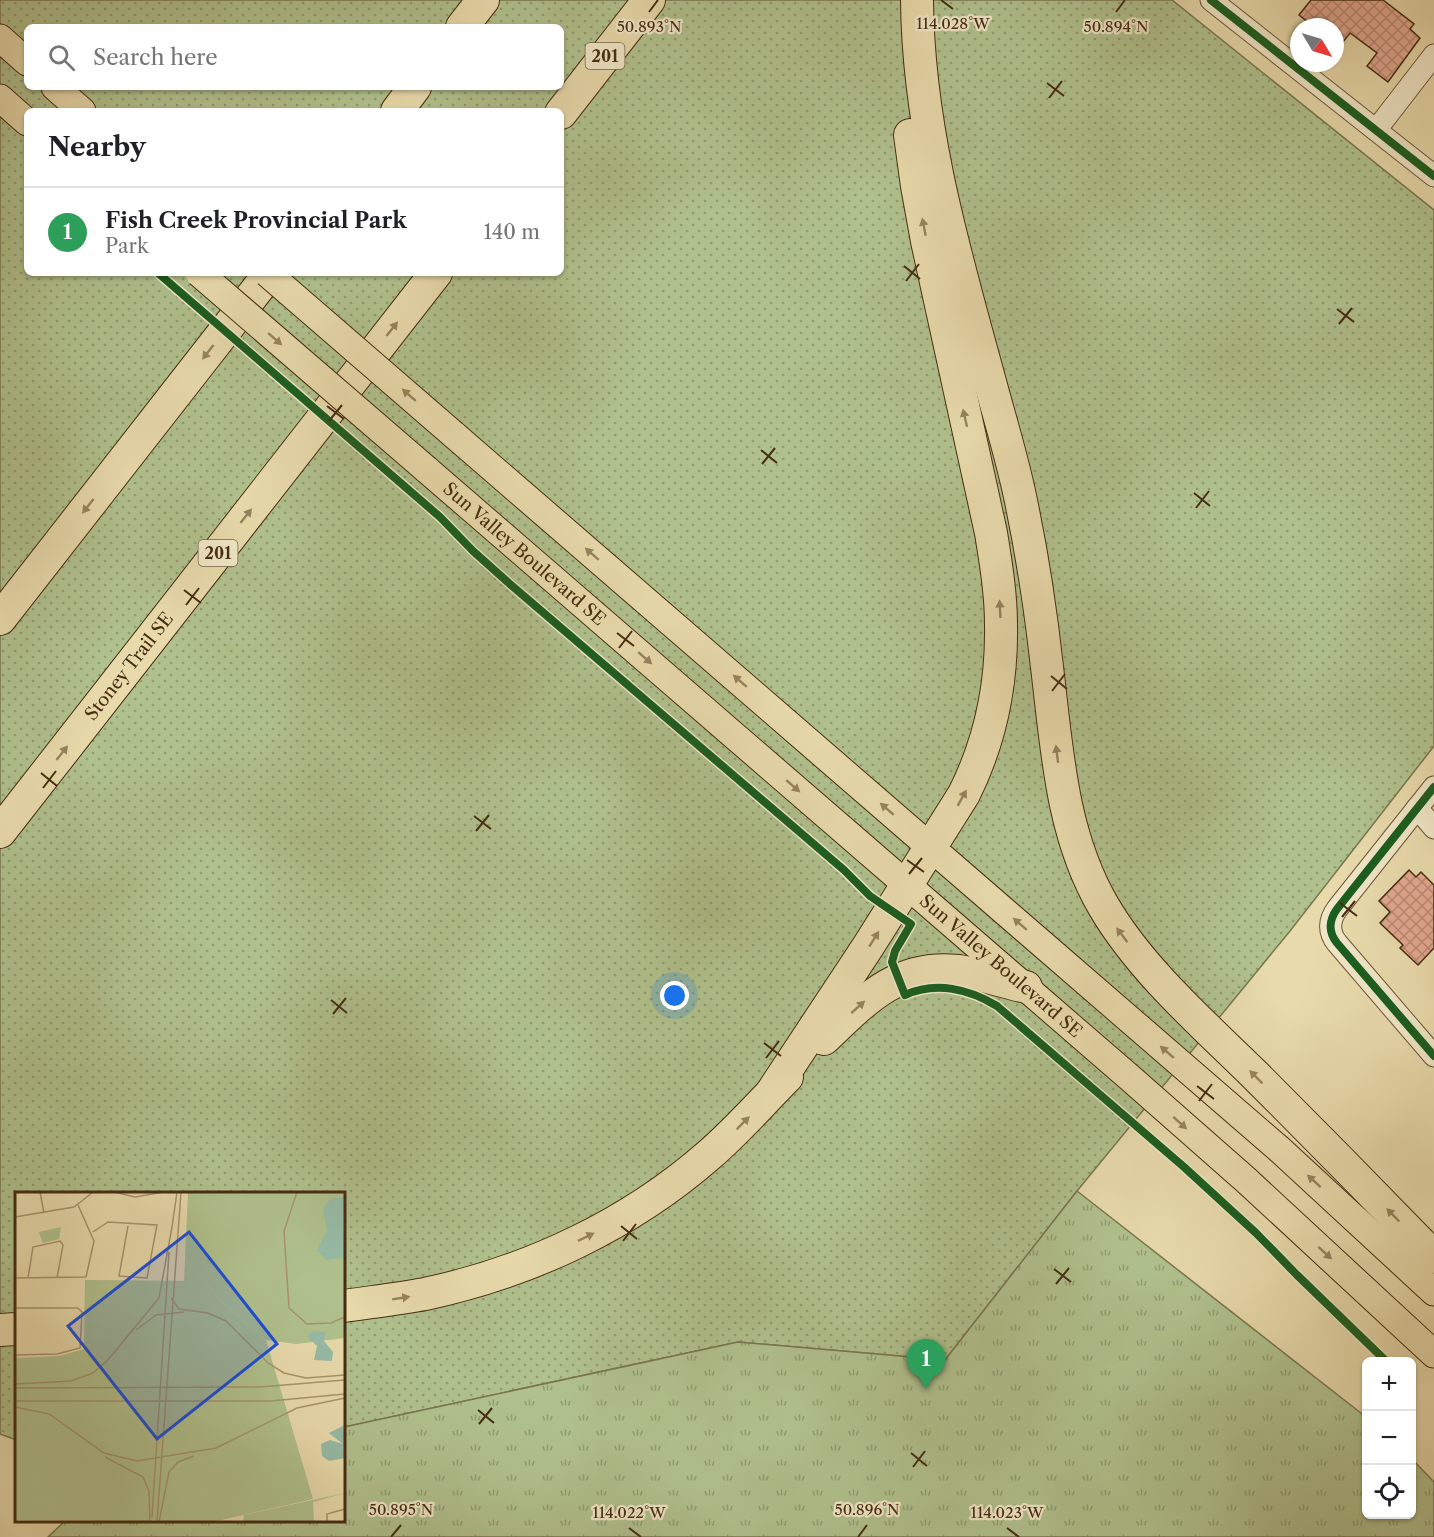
<!DOCTYPE html>
<html lang="en">
<head>
<meta charset="utf-8">
<style>
  body { margin:0; font-family:"Libre Caslon Text",serif; background:#f2f2f2; color:#202124 }
  .controls { position:absolute; right:18px; bottom:18px; display:grid; overflow:hidden; border-radius:9px; box-shadow:0 2px 4px #0004 }
  .controls button { width:54px; height:54px; display:grid; place-items:center; padding:0; border:0; border-bottom:2px solid #e0e0e0; background:#fff; color:#202124; font:30px sans-serif }
  .compass { position:absolute; left:1290px; top:18px; width:54px; height:54px; border-radius:50%; background:#fff; box-shadow:0 2px 4px #0004; rotate:128deg }
  .you { position:absolute; left:675px; top:996px; width:21px; height:21px; margin:-15px; border:4px solid #fff; border-radius:50%; background:#1a73e8; box-shadow:0 0 0 9px #1a73e833 }
  .badge { display:grid; place-items:center; width:39px; height:39px; border-radius:50%; background:#111827; color:#fff; font-size:20px; font-weight:700 }
  .pin { position:absolute; translate:-50% -50px; filter:drop-shadow(0 2px 3px #0008) }
  .pin::after { content:''; position:absolute; top:32px; width:21px; height:18px; background:inherit; clip-path:polygon(0 0,100% 0,50% 100%) }
  .list { margin:0; padding:0; list-style:none }
  h2 { display:flex; justify-content:space-between; align-items:center; height:78px; margin:0; padding:0 24px; font-size:26px }
  h2 small { font-size:20px; font-weight:400; color:#757577 }
  .list li { display:grid; grid-template-columns:39px 1fr auto; gap:18px; align-items:center; box-sizing:border-box; height:90px; padding:0 24px; border-top:2px solid #e0e0e0 }
  .list b { display:block; font-size:22px; white-space:nowrap }
  .list p { margin:0; font-size:20px; white-space:nowrap; color:#757577 }
  .list em { font-size:20px; font-style:normal; color:#757577 }
  .icon { flex:none; width:33px; height:33px; fill:none; stroke:currentColor; stroke-width:2; stroke-linecap:round; stroke-linejoin:round }
  .map { position:relative; flex:none; width:1434px; height:1537px; overflow:hidden }
  .search { position:absolute; background:#fff; box-shadow:0 2px 4px #0004; left:24px; top:24px; width:540px; height:66px; display:flex; align-items:center; gap:15px; box-sizing:border-box; padding:0 21px; border-radius:9px; color:#757577; font-size:22px }
  .panel { position:absolute; background:#fff; box-shadow:0 2px 4px #0004; left:24px; top:108px; width:540px; height:168px; border-radius:9px }
  .map>svg:first-child { display:block }
  .grass { fill:url(#grass-dots); stroke:#7a7650; stroke-width:1.5; fill-rule:evenodd }
  .park { fill:url(#park-tufts); stroke:#7a7650; stroke-width:1.5 }
  .building { fill:url(#building-cross-hatch); stroke:#452c12; stroke-width:1.5 }
  .lines { fill:none; stroke-linecap:round; stroke-linejoin:round }
  .minor-casing { stroke:#6e5838; stroke-width:23 }
  .major-casing { stroke:#452c12; stroke-width:29 }
  .highway-casing { stroke:#452c12; stroke-width:34 }
  .minor { stroke:#f0e7c8; stroke-width:21 }
  .major { stroke:#e8daab; stroke-width:27 }
  .highway { stroke:#e8daab; stroke-width:32 }
  .major-bridge-casing { stroke:#452c12; stroke-width:29; stroke-linecap:butt }
  .major-bridge { stroke:#e8daab; stroke-width:27 }
  .cycleway-casing { stroke:#f0e7c8; stroke-width:11 }
  .cycleway { stroke:#1b5e20; stroke-width:8 }
  .oneway { fill:#96835e }
  .ticks { fill:none; stroke:#452c12; stroke-width:2 }
  .labels { text-anchor:middle; dominant-baseline:central; stroke-width:4.5; stroke-linejoin:round; paint-order:stroke }
  .shield { fill:#f0e7c8; stroke:#786449; stroke-width:1.5 }
  .shield-label { font-size:16px; font-weight:bold; fill:#452c12 }
  .street-label { font-size:18px; fill:#452c12; stroke:#f0e7c8 }
  .inset-road { fill:none; stroke:#a7946e; stroke-width:1.5 }
  .view { fill:#1d4ed8; fill-opacity:0.15; stroke:#1d4ed8; stroke-width:3 }
  .inset-edge { fill:none; stroke:#452c12; stroke-width:3 }
  .ticks-label { font-size:15px; text-anchor:middle; fill:#452c12; stroke:#f0e7c8; stroke-width:4.5; stroke-linejoin:round; paint-order:stroke }
</style>
</head>
<body>
<div class="map">
<svg width="1434" height="1537" viewBox="0 0 1434 1537">
  <defs>
    <pattern id="grass-dots" width="8" height="8" patternUnits="userSpaceOnUse" patternTransform="scale(1.5)"><rect width="8" height="8" fill="#b0c18d"/><path d="M2 2h.1M6 6h.1" fill="none" stroke="#919d72" stroke-width="1.8" stroke-linecap="round"/></pattern>
    <pattern id="park-tufts" width="24" height="20" patternUnits="userSpaceOnUse" patternTransform="scale(1.5)"><rect width="24" height="20" fill="#b0c18d"/><path d="M3 7l-1-3M5 7V3M7 7l1-3M15 17l-1-3M17 17v-4M19 17l1-3" fill="none" stroke="#919d72"/></pattern>
    <pattern id="building-cross-hatch" width="8" height="8" patternUnits="userSpaceOnUse" patternTransform="scale(1.5)"><rect width="8" height="8" fill="#e3a891"/><path d="M0 0l8 8M0 8l8-8" fill="none" stroke="#ba8975"/></pattern>
  </defs>
  <rect width="100%" height="100%" fill="#e8daab"/>
  <filter id="stains"><feTurbulence type="fractalNoise" baseFrequency=".00333" numOctaves="4"/><feColorMatrix values="0 0 0 0 .2 0 0 0 0 .09 0 0 0 0 .02 0 0 0 .5 -.17"/></filter>
  <radialGradient id="worn" r=".72"><stop offset=".6" stop-color="#630" stop-opacity="0"/><stop offset="1" stop-color="#630" stop-opacity=".3"/></radialGradient>
  <path class="grass" d="M0 0H1172L1434 210V746L1290 931 1077 1191 945 1360 738 1342 344 1427V1194H16V1440L0 1434ZM27 27H561V87H27ZM27 111H561V273H27Z"/>
  <polygon class="park" points="1077,1191 1366,1417 1366,1514 1412,1514 1412,1459 1434,1482 1434,1537 48,1537 65,1521 344,1520 344,1427 738,1342 945,1360"/>
  <g class="building">
    <polygon points="1311,0 1383,0 1414,24 1410,29 1420,38 1388,82 1367,66 1377,53 1350,33 1335,52 1335,27 1314,27 1299,15"/>
    <polygon points="1409,870 1416,877 1421,872 1434,885 1434,948 1418,965 1400,948 1403,945 1380,923 1390,912 1379,901"/>
  </g>
  <g class="lines">
    <g class="minor-casing">
      <g id="minor">
        <polyline points="1211,0 1434,176"/>
        <polyline points="1376,130 1434,55"/>
        <path d="M1434 787 1337 909C1329 920 1328 932 1337 943L1434 1056"/>
        <polyline points="1417,808 1434,828"/>
      </g>
    </g>
    <g class="major-casing">
      <g id="major">
        <polyline points="0,38 27,62"/>
        <polyline points="55,87 82,111"/>
        <polyline points="0,98 27,122"/>
        <polyline points="453,434 1278,1148 1434,1292"/>
        <path id="s1" d="M426 469 1129 1077 1246 1180 1434 1354"/>
      </g>
    </g>
    <g class="highway-casing">
      <g id="highway">
        <path d="M917 0C918 131 956 257 990 382 1001 423 1014 464 1022 506 1033 559 1041 613 1047 667 1057 749 1061 834 1104 907 1141 970 1203 1024 1255 1075 1315 1135 1375 1196 1434 1257"/>
        <polyline points="462,27 483,0"/>
        <polyline points="397,111 415,87"/>
        <polyline points="561,113 649,0"/>
        <polyline points="0,619 270,273"/>
        <path id="s2" d="M0 832 436 273"/>
        <path d="M824 1039C864 1001 897 964 958 971 981 974 1004 982 1026 987"/>
        <path d="M772 1092 869 945 964 794C990 742 1002 683 1001 625 1001 594 996 564 991 533L927 241 917 186 910 135"/>
        <path d="M344 1306C371 1302 398 1299 425 1294 529 1272 629 1225 709 1155 737 1131 761 1103 787 1077"/>
        <polyline points="0,1330 16,1329"/>
      </g>
    </g>
    <use href="#minor" class="minor"/>
    <use href="#major" class="major"/>
    <use href="#highway" class="highway"/>
    <g class="major-bridge-casing">
      <g id="major-bridge">
        <polyline points="199,273 426,469"/>
        <polyline points="267,273 453,434"/>
      </g>
    </g>
    <use href="#major-bridge" class="major-bridge"/>
    <g class="cycleway-casing">
      <g id="cycleway">
        <polyline points="1211,0 1434,176"/>
        <path d="M158 273 440 517 473 551 511 585 844 870 870 896 911 924 895 951 892 962 905 995C936 981 969 989 997 1006L1184 1167 1256 1233 1297 1275 1387 1362"/>
        <path d="M1434 787 1337 909C1329 920 1328 932 1337 943L1434 1056"/>
      </g>
    </g>
    <use href="#cycleway" class="cycleway"/>
  </g>
  <defs><path id="oneway-solid" d="M-6-.8H1V-3.2L6.5 0L1 3.2V.8H-6Z" transform="scale(1.5)"/></defs>
  <g class="oneway">
    <use href="#oneway-solid" transform="translate(924 227) rotate(-101)"/>
    <use href="#oneway-solid" transform="translate(392 329) rotate(-52)"/>
    <use href="#oneway-solid" transform="translate(275 339) rotate(41)"/>
    <use href="#oneway-solid" transform="translate(208 352) rotate(128)"/>
    <use href="#oneway-solid" transform="translate(409 395) rotate(-139)"/>
    <use href="#oneway-solid" transform="translate(965 418) rotate(-103)"/>
    <use href="#oneway-solid" transform="translate(88 506) rotate(128)"/>
    <use href="#oneway-solid" transform="translate(246 516) rotate(-52)"/>
    <use href="#oneway-solid" transform="translate(592 554) rotate(-139)"/>
    <use href="#oneway-solid" transform="translate(1000 609) rotate(-93)"/>
    <use href="#oneway-solid" transform="translate(645 658) rotate(41)"/>
    <use href="#oneway-solid" transform="translate(740 681) rotate(-139)"/>
    <use href="#oneway-solid" transform="translate(62 753) rotate(-52)"/>
    <use href="#oneway-solid" transform="translate(1057 754) rotate(-97)"/>
    <use href="#oneway-solid" transform="translate(793 786) rotate(41)"/>
    <use href="#oneway-solid" transform="translate(962 798) rotate(-61)"/>
    <use href="#oneway-solid" transform="translate(887 809) rotate(-139)"/>
    <use href="#oneway-solid" transform="translate(1020 924) rotate(-139)"/>
    <use href="#oneway-solid" transform="translate(1122 935) rotate(-127)"/>
    <use href="#oneway-solid" transform="translate(874 939) rotate(-58)"/>
    <use href="#oneway-solid" transform="translate(858 1007) rotate(-42)"/>
    <use href="#oneway-solid" transform="translate(1167 1052) rotate(-139)"/>
    <use href="#oneway-solid" transform="translate(1256 1077) rotate(-135)"/>
    <use href="#oneway-solid" transform="translate(743 1123) rotate(-45)"/>
    <use href="#oneway-solid" transform="translate(1180 1123) rotate(42)"/>
    <use href="#oneway-solid" transform="translate(1314 1181) rotate(-138)"/>
    <use href="#oneway-solid" transform="translate(1393 1215) rotate(-134)"/>
    <use href="#oneway-solid" transform="translate(586 1237) rotate(-26)"/>
    <use href="#oneway-solid" transform="translate(1325 1253) rotate(42)"/>
    <use href="#oneway-solid" transform="translate(401 1298) rotate(-9)"/>
  </g>
  <path class="ticks" d="M941 0 953 9M649 12 658 0M1116 12 1125 0M1047 83 1064 96M1049 98 1062 81M904 266 920 279M906 281 919 264M1337 309 1354 322M1339 324 1352 308M327 406 344 419M329 421 342 405M761 450 777 463M762 464 775 448M1194 493 1210 506M1196 508 1209 491M184 590 201 603M186 605 199 588M617 633 634 646M619 648 632 631M1051 676 1067 689M1052 691 1065 674M41 773 57 786M43 788 56 771M474 816 491 829M476 831 489 815M907 860 924 872M909 874 922 858M1340 903 1357 916M1342 917 1355 901M331 1000 347 1013M333 1014 346 998M764 1043 781 1056M766 1058 779 1041M1197 1086 1214 1099M1199 1101 1212 1084M621 1226 637 1239M623 1241 636 1224M1054 1269 1071 1282M1056 1284 1069 1268M478 1410 494 1423M479 1424 492 1408M911 1453 927 1466M913 1467 925 1451M629 1528 641 1537M1007 1528 1019 1537M391 1537 401 1525M858 1537 867 1525"/>
  <g class="labels">
    <g class="shield">
      <rect x="585.5" y="43" width="39" height="26" rx="4.5"/>
      <rect x="198.5" y="540" width="39" height="26" rx="4.5"/>
    </g>
    <g class="shield-label">
      <text x="605" y="56">201</text>
      <text x="218" y="553">201</text>
    </g>
    <g class="street-label">
      <text stroke="none"><textPath href="#s1" startOffset="130">Sun Valley Boulevard SE</textPath></text>
      <text stroke="none"><textPath href="#s2" startOffset="210">Stoney Trail SE</textPath></text>
      <text stroke="none"><textPath href="#s1" startOffset="760">Sun Valley Boulevard SE</textPath></text>
    </g>
  </g>
  <g transform="translate(15 1192)">
    <rect width="330" height="330" fill="#e8daab"/>
    <path d="M70 88 190 89 202 106 251 148 298 307 198 330 0 328V166L45 164 69 157Z" fill="#b0c18d"/>
    <path d="M173 0H330V146L281 152 251 148 202 106 190 89H169ZM46 35 44 47 28 51 24 40ZM330 301 298 310 299 330H228L229 323Z" fill="#b0c18d"/>
    <path d="M330 5V65L311 68 302 58 312 39 308 16 315 7ZM299 139 310 140 309 149 318 160 317 169 299 168 302 154 292 144ZM330 233V266L314 269 307 264 306 252 315 248 328 252 314 241Z" fill="#97bba7"/>
    <path class="inset-road" d="M25 0 29 21M99 0 120 5 149 0M282 0 269 39 274 116 292 132 316 131 330 125M0 25 59 15 78 0M157 35 162 0M78 40 93 30 142 33 132 86 104 84 113 34M0 86 71 85 79 49 63 13M13 86 18 55 45 49 48 53 42 86M156 106 164 117 193 121 211 129 253 171 269 181 291 186 330 183M0 116H63L67 120 65 156 42 162 0 163M121 138 141 123 169 120M0 192 56 189 78 181 92 169 144 106 157 35M0 196 245 195 330 188M0 209H256L330 202M0 215 34 222 89 261 122 269 201 256 282 216 330 206M90 265 128 285 134 299 135 330M137 325 154 60M142 330 166 0M144 330 154 280 163 270 179 264M312 330V322L330 317"/>
    <path class="view" d="M174 40 262 152 142 247 53 134Z"/>
    <rect width="330" height="330" class="inset-edge"/>
  </g>
  <g class="ticks-label">
    <text x="953" y="29">114.028°W</text>
    <text x="649" y="32">50.893°N</text>
    <text x="1116" y="32">50.894°N</text>
    <text x="401" y="1515">50.895°N</text>
    <text x="867" y="1515">50.896°N</text>
    <text x="629" y="1518">114.022°W</text>
    <text x="1007" y="1518">114.023°W</text>
  </g>
  <rect width="100%" height="100%" filter="url(#stains)"/>
  <rect width="100%" height="100%" fill="url(#worn)"/>
</svg>
<div class="controls">
<button>+</button>
<button>−</button>
<button><svg class="icon" aria-label="locate" viewBox="0 0 24 24"><circle cx="12" cy="12" r="6"/><path d="M12 2v4M12 18v4M2 12h4M18 12h4"/></svg></button>
</div>
<svg class="compass" viewBox="-18 -18 36 36"><path d="M0-13l5 13h-10z" fill="#e53935"/><path d="M0 13l5-13h-10z" fill="#757577"/></svg>
<div class="you"></div>
<div class="pin badge" style="left:926px;top:1389px;background:#2e9e5b">1</div>
<div class="search"><svg class="icon" aria-label="search" viewBox="0 0 24 24"><circle cx="10" cy="10" r="6"/><path d="M15 15l6 6"/></svg>Search here</div>
<section class="panel">
<h2>Nearby<small></small></h2>
<ul class="list">
<li><span class="badge" style="background:#2e9e5b">1</span><div><b>Fish Creek Provincial Park</b><p>Park</p></div><em>140 m</em></li>
</ul>
</section>
</div>
</body>
</html>
